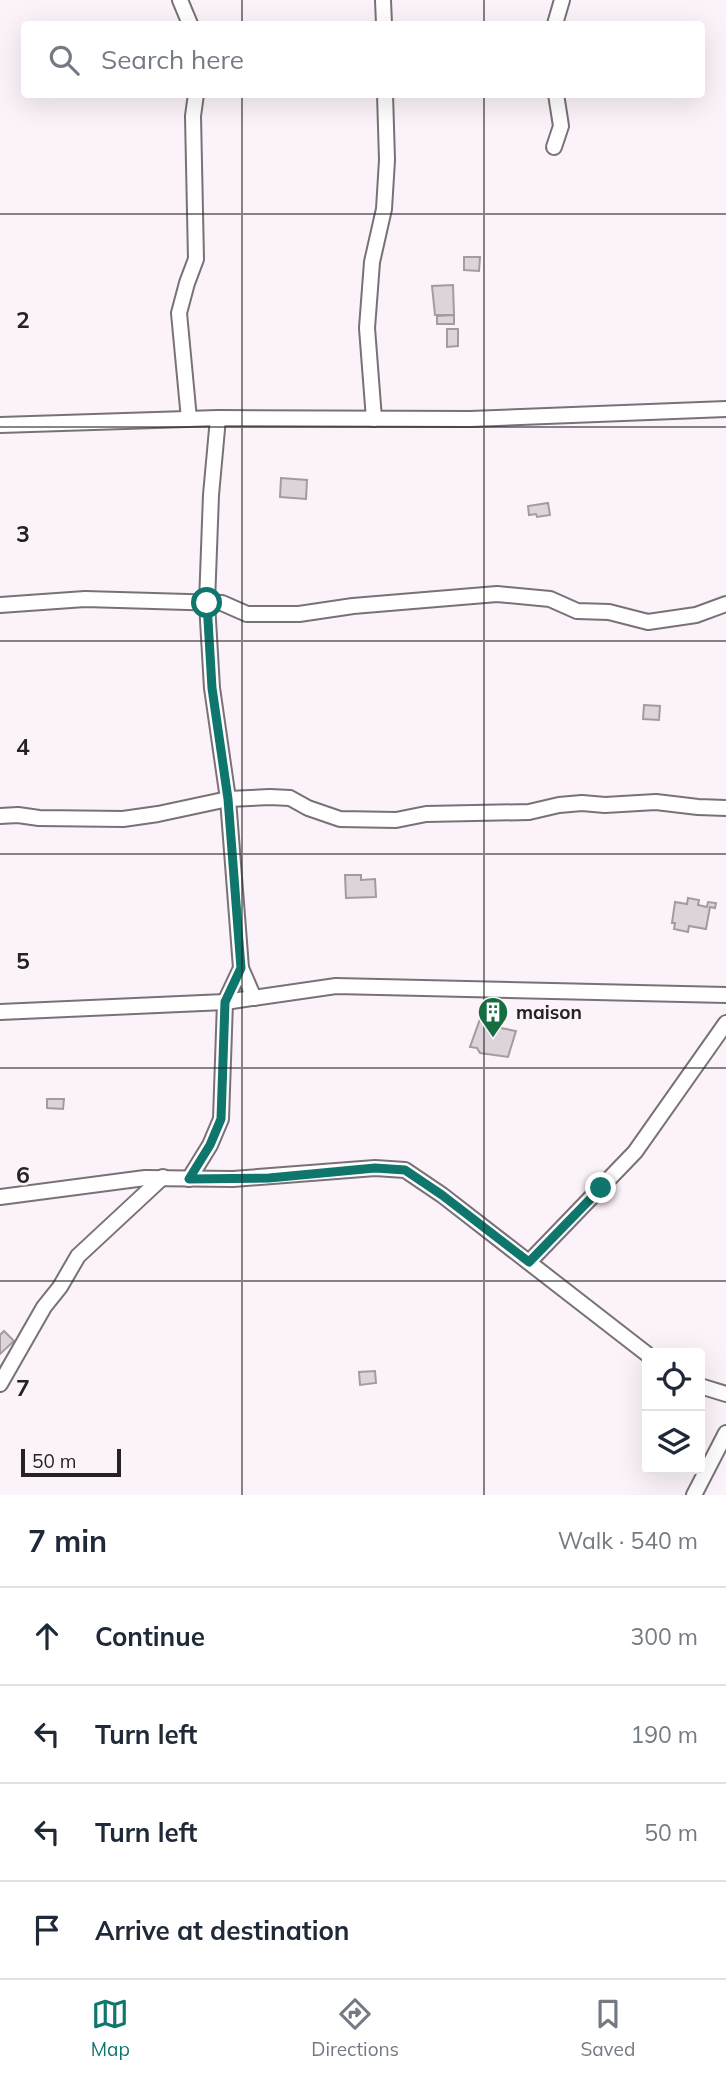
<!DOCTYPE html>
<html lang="en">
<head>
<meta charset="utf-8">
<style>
  body { margin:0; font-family:Mulish,sans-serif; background:#f2f2f3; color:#1f2937 }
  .controls { position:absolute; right:21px; bottom:21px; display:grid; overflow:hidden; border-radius:7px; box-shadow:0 7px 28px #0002 }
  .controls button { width:63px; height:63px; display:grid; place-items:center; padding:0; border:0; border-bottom:2px solid #e0e1e3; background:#fff; color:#1f2937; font:35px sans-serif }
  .scale { position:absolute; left:21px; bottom:18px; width:100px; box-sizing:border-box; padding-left:7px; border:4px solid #252224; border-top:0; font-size:19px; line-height:24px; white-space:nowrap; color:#252224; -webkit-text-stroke:5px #fbf3f9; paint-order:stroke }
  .stop { position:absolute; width:21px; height:21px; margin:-16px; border:5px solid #0f766e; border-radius:50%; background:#fff }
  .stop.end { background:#0f766e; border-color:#fff; box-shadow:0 2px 7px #0008 }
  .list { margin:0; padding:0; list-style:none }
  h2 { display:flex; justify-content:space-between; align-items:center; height:91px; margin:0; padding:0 28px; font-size:30px }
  h2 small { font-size:23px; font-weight:400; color:#747a83 }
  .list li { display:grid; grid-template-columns:46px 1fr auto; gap:21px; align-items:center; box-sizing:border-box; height:98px; padding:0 28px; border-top:2px solid #e0e1e3 }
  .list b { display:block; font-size:26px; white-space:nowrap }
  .list em { font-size:23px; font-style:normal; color:#747a83 }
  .icon { flex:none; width:38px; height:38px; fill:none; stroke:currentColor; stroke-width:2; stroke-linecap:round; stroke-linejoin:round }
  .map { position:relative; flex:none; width:726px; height:1495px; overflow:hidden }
  .search { position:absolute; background:#fff; box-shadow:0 7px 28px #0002; left:21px; right:21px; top:21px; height:77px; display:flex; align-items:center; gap:18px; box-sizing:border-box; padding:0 24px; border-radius:7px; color:#747a83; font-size:26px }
  .sheet { height:483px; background:#fff }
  nav { display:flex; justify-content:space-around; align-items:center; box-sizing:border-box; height:98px; border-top:2px solid #e0e1e3; background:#fff; font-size:19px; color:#747a83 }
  nav a { display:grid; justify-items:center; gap:4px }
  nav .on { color:#0f766e }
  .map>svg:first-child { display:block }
  .building { fill:#dcd4da; stroke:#a39ba1; stroke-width:2 }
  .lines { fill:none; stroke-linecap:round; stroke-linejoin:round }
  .minor-casing { stroke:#797177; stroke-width:18 }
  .minor { stroke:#fff; stroke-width:14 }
  .route { stroke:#0f766e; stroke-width:9 }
  .grid { fill:none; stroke:#252224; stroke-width:2; stroke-opacity:0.55 }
  .labels { text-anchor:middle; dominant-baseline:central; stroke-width:5; stroke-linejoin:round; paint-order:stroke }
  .poi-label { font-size:19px; font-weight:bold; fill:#252224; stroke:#fbf3f9; text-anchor:start }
  .grid-label { font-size:23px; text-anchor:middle; font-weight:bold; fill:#252224; stroke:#fbf3f9; stroke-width:5; stroke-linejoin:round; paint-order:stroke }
</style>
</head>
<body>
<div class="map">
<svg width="726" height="1495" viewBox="0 0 726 1495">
  <rect width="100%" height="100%" fill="#fbf3f9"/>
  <g class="building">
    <polygon points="464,257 480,257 479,271 464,270"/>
    <polygon points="453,285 454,315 435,315 432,286"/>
    <polygon points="454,315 454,324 437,324 437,316"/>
    <polygon points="447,329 458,329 458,346 447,347"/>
    <polygon points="281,478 307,480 306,499 280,497"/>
    <polygon points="548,503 550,515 537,517 536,514 529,515 528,506"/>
    <polygon points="644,705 660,706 659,720 643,719"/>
    <polygon points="345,875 361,875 361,880 375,879 376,897 346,898"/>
    <polygon points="688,898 699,900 698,905 707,907 708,902 716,903 715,908 710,907 706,929 689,926 688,932 674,929 675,923 672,923 675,902 687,904"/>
    <polygon points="480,1019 488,1021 491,1026 516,1031 508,1057 480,1053 477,1048 470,1047"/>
    <polygon points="47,1099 64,1099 63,1109 47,1108"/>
    <polygon points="4,1331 14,1341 0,1354 0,1335"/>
    <polygon points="375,1371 376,1383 360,1385 359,1372"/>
  </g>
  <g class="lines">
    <g class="minor-casing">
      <g id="minor">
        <polyline points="180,0 190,24"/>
        <polyline points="383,0 384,24"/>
        <polyline points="555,24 562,0"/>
        <polyline points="554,147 561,126 556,94"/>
        <polyline points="189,419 179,313 187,283 196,259 193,116 196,94"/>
        <polyline points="374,419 367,328 372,262 384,209 387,160 385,94"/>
        <polyline points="0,425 218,418 470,419 726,409"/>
        <polyline points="0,605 85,599 222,603 247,614 299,614 353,606 497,594 550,599 577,611 609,612 648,622 696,615 726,604"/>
        <polyline points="0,816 18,815 39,818 123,819 158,814 228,799 270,797 290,798 308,808 340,819 396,820 426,814 529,812 559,805 582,803 605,805 656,802 698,807 726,808"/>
        <polyline points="241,968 254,998"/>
        <polyline points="0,1012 225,1002 336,986 726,995"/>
        <polyline points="189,1179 210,1145 221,1119 225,1002 241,968 228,799 212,688 207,603 211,495 218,418"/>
        <polyline points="0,1197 145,1178 233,1179 375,1168 405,1170 442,1195 647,1354"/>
        <polyline points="529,1262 635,1152 726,1023"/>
        <polyline points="0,1384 44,1307 60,1287 78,1256 163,1177"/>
        <polyline points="700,1386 726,1394"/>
        <polyline points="694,1495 726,1433"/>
      </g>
    </g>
    <use href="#minor" class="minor"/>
  </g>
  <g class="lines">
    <polyline class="route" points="207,603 212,688 228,799 241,968 225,1002 221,1119 210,1145 189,1179 269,1178 375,1168 405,1170 442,1195 529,1262 601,1188"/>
  </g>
  <path class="grid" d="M242 0V24M484 0V24M242 94V1495M484 94V1495M0 214H726M0 427H726M0 641H726M0 854H726M0 1068H726M0 1281H726"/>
  <defs>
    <g id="building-pin" transform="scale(1.575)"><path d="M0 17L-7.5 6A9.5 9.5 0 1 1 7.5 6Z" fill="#166d40" stroke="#fbf3f9"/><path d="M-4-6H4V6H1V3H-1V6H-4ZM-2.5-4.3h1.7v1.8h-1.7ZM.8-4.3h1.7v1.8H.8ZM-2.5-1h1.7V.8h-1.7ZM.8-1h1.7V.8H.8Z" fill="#fff"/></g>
  </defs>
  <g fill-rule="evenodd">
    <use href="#building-pin" x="493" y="1012"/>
  </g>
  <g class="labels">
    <g class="poi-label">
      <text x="516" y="1012">maison</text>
    </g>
  </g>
  <g class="grid-label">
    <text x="23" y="328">2</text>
    <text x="23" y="542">3</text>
    <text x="23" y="755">4</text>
    <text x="23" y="969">5</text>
    <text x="23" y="1183">6</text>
    <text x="23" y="1396">7</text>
  </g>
</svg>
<div class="controls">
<button><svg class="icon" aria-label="locate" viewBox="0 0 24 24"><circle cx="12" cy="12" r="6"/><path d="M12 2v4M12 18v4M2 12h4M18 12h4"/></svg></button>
<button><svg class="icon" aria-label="layers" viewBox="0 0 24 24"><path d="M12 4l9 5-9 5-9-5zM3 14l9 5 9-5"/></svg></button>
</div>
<div class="scale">50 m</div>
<div class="stop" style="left:207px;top:603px"></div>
<div class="stop end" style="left:601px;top:1188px"></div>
<div class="search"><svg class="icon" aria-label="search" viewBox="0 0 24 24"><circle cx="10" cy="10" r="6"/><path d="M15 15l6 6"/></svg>Search here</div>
</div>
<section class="sheet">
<h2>7 min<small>Walk · 540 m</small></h2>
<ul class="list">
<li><svg class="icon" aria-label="ahead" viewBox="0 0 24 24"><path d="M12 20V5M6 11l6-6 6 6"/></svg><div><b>Continue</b></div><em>300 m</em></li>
<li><svg class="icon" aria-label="left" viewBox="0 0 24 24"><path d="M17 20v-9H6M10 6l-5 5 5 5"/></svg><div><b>Turn left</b></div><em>190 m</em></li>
<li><svg class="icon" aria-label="left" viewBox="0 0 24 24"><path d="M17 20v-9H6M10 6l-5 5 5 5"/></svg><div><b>Turn left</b></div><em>50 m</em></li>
<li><svg class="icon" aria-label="arrive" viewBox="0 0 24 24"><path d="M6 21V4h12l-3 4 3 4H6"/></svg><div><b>Arrive at destination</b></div></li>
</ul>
</section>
<nav>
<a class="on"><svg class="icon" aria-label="map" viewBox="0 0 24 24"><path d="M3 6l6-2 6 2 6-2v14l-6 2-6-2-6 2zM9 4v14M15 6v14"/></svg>Map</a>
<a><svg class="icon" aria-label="directions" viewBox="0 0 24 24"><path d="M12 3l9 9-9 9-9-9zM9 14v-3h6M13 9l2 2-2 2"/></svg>Directions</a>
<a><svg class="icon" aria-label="saved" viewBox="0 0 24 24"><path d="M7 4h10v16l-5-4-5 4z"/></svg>Saved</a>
</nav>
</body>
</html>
